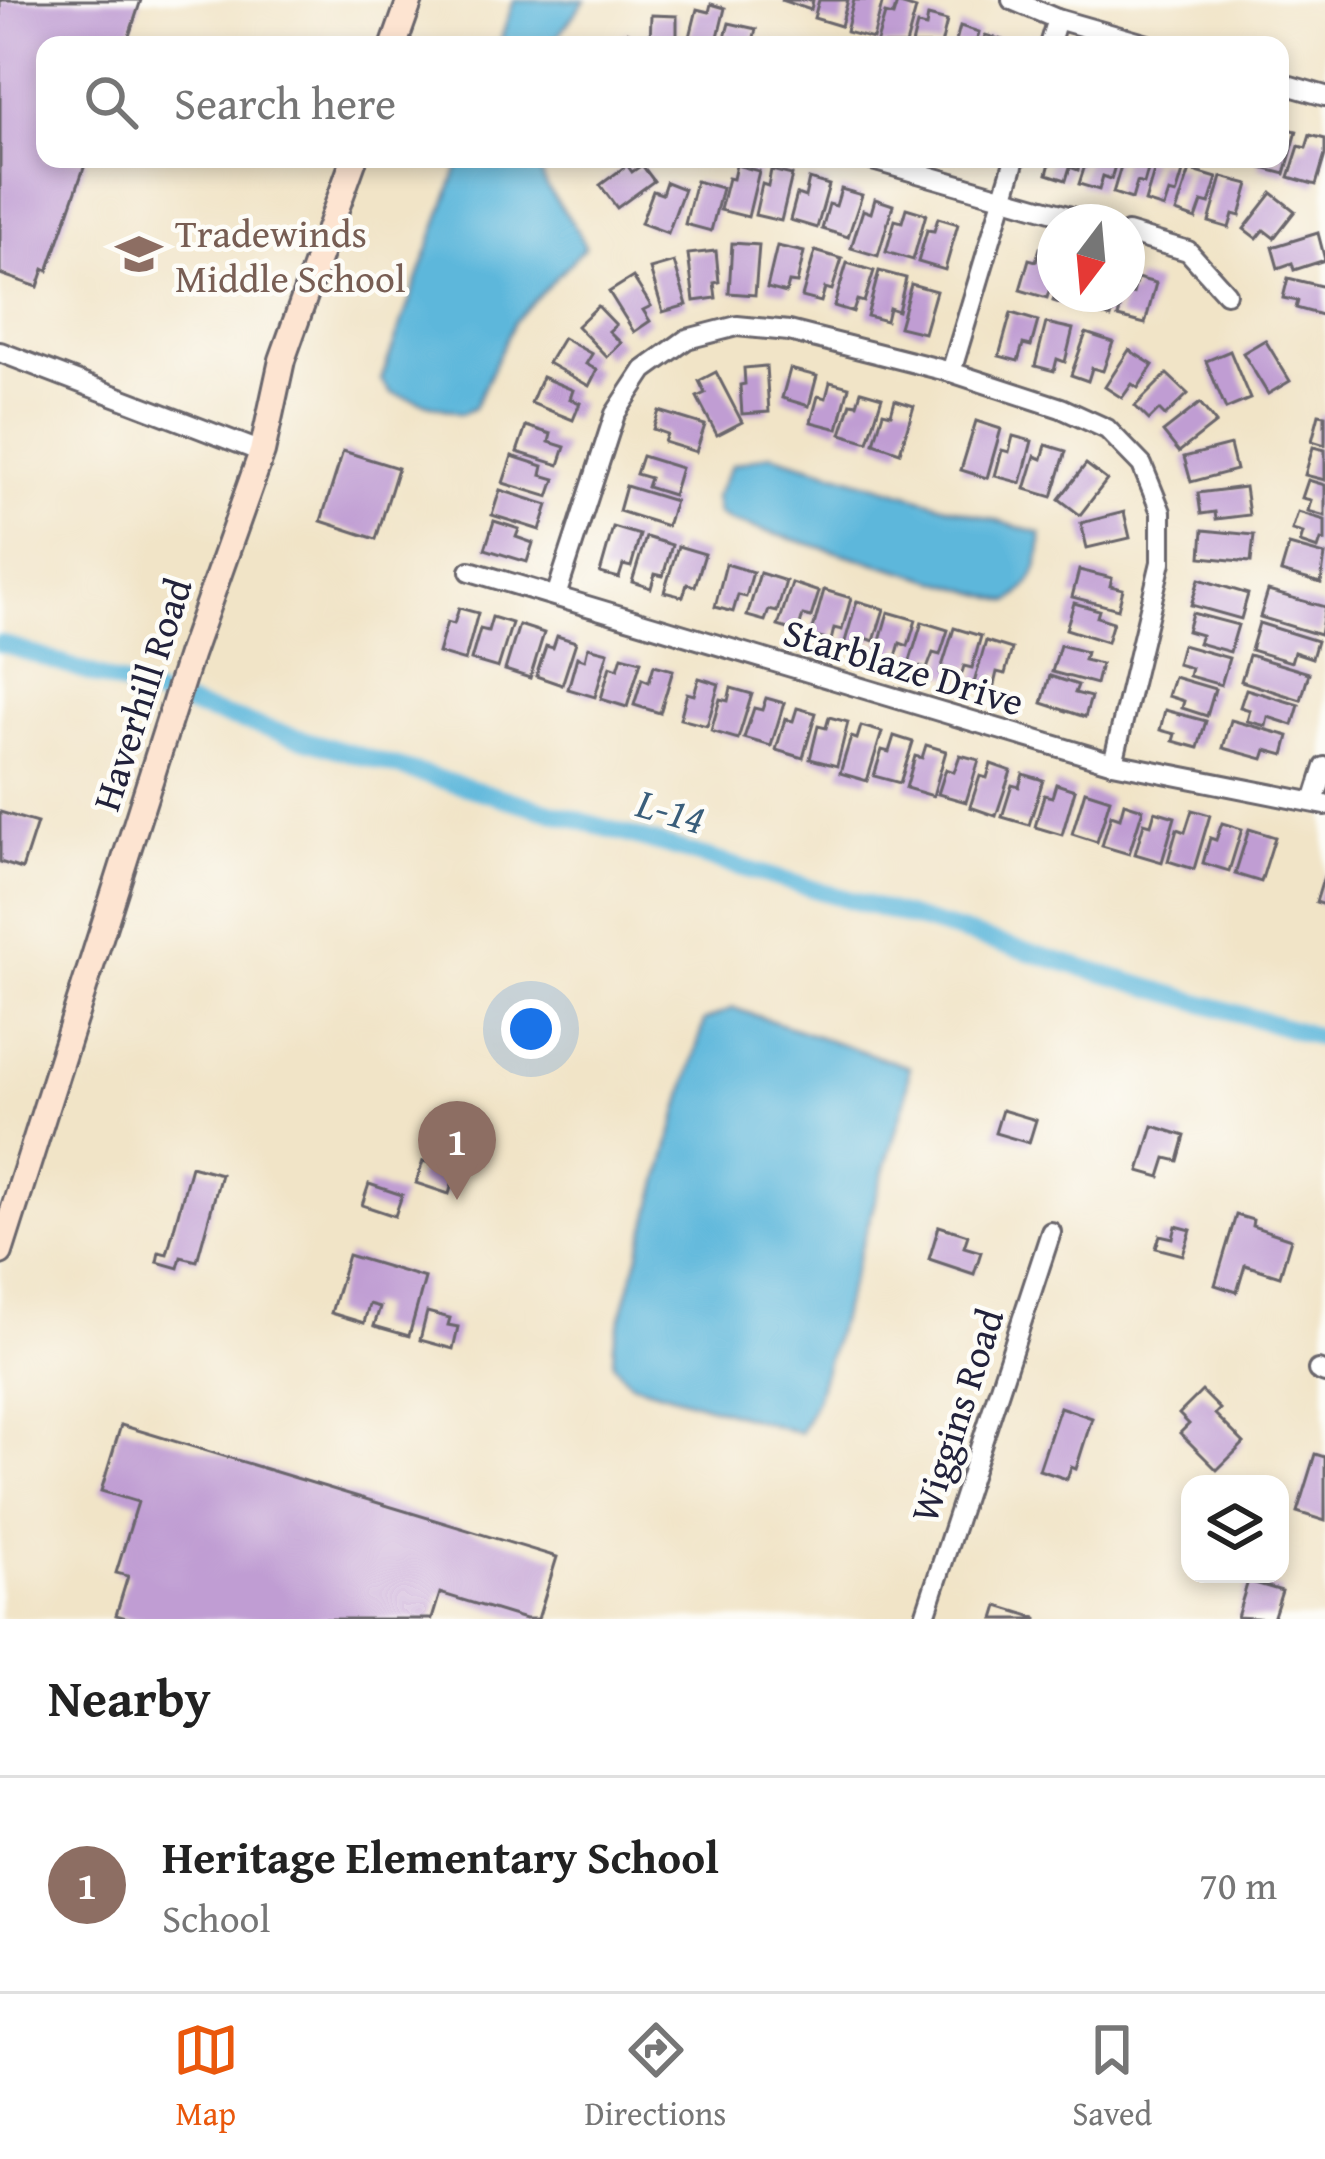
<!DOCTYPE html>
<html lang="en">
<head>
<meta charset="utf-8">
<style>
  body { margin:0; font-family:"Gentium Book Plus",serif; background:#f2f2f2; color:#222 }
  .controls { position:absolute; right:36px; bottom:36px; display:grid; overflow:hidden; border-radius:24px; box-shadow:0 6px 18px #0003 }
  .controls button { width:108px; height:108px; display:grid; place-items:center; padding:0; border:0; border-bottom:3px solid #e0e0e0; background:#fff; color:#222; font:60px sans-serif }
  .compass { position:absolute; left:1037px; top:204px; width:108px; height:108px; border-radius:50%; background:#fff; box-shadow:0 6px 18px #0003; rotate:196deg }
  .you { position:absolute; left:531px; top:1029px; width:42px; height:42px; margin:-30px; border:9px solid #fff; border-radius:50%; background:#1a73e8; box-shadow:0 0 0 18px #1a73e833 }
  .badge { display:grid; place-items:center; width:78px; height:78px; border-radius:50%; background:#ea580c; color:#fff; font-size:39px; font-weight:700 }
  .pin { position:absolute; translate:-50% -99px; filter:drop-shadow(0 3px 6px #0008) }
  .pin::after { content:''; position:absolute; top:63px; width:42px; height:36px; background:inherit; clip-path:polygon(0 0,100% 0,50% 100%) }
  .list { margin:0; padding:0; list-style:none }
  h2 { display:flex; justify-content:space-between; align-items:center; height:156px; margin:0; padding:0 48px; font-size:51px }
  h2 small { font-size:39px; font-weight:400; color:#767676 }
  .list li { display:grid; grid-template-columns:78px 1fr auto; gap:36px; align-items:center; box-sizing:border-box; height:216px; padding:0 48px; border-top:3px solid #e0e0e0 }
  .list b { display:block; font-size:45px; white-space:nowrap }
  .list p { margin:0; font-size:39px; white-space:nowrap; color:#767676 }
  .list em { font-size:39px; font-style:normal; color:#767676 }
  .icon { flex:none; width:66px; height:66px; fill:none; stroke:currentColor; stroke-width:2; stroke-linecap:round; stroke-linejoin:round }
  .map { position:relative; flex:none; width:1325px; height:1619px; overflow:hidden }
  .search { position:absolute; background:#fff; box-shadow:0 6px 18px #0003; left:36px; right:36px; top:36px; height:132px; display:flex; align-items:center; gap:30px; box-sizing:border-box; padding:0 42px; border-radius:24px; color:#767676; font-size:45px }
  .sheet { height:372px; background:#fff }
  nav { display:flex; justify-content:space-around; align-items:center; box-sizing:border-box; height:168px; border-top:3px solid #e0e0e0; background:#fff; font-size:33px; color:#767676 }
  nav a { display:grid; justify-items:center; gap:6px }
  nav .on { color:#ea580c }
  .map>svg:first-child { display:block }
  .water { fill:#5db7db; stroke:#406c8b; stroke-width:3 }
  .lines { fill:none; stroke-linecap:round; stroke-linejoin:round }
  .canal { stroke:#5db7db; stroke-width:18 }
  .building { fill:#c09dd3 }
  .street-casing { stroke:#6a666c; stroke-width:24 }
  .secondary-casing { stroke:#6a666c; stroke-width:30 }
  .street { stroke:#fff; stroke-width:18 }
  .secondary { stroke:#fde4d1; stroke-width:24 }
  .labels { text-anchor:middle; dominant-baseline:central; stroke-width:9; stroke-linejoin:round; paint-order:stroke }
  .education-label { font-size:39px; fill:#785e54; stroke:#fdfcf7; text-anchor:start }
  .street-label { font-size:39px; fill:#22223b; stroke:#fdfcf7 }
  .water-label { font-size:42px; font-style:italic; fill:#3a5e7b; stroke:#fdfcf7 }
</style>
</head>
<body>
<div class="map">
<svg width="1325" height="1619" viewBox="0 0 1325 1619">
  <rect width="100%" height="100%" fill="#fdfcf7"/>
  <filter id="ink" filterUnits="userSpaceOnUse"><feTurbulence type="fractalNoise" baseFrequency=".00833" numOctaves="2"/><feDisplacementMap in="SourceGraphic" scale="24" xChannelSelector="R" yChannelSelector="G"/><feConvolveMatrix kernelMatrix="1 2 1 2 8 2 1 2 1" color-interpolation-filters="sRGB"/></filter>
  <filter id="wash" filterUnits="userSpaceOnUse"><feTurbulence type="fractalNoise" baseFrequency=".004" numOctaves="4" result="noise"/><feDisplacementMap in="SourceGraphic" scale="48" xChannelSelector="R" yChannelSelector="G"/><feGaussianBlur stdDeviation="2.7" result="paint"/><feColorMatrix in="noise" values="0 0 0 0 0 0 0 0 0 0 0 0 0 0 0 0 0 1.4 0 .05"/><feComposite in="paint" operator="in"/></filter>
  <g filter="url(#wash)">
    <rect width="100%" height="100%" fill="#f1e4c7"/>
    <g class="water">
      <polygon points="514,0 585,0 551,45 499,45"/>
      <path d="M461 159H538C541 194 573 213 585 247L514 322 474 408 461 414 391 393 381 380Z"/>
      <path d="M771 454 1041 534C1042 564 1035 585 1010 602L730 521 718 514 715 497 732 465Z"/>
      <polygon points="733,1008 909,1067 906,1097 816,1399 800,1433 631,1383 613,1363 614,1343 704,1021"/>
    </g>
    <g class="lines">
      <polyline class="canal" points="0,643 163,698 1325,1039"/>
    </g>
    <g id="blocks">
      <g class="building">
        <polygon points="0,0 141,0 126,45 45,45 45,159 87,159 48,271 44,269 38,287 0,274"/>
        <polygon points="781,0 813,0 811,10"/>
        <polygon points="819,0 848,0 841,26 814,18"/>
        <polygon points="854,0 883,0 873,39 846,32"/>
        <polygon points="897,3 916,9 906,45 876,45 885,14 893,16"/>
        <polygon points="711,4 725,8 716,45 688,45 697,9 709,12"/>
        <polygon points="651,15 677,16 677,40 672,40 672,45 650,45"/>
        <polygon points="928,16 947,21 941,45 912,45 917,25 926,27"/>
        <polygon points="729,23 756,29 752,45 723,45"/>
        <polygon points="960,26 979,32 976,45 955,45"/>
        <polygon points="627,32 636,45 609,45"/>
        <polygon points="985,35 1016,44 1016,45 982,45"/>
        <polygon points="1280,127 1297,131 1285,174 1258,167 1260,159 1280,159"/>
        <polygon points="1310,135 1325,139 1325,155 1316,185 1289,177 1299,146 1306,148"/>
        <polygon points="1051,159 1081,159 1078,170 1070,167 1066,180 1047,174"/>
        <polygon points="1087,159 1117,159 1111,179 1103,176 1099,190 1079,184"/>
        <polygon points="1123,159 1151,159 1144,184 1137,182 1132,199 1113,193"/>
        <polygon points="1157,161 1184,169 1176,195 1169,193 1164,208 1145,202"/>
        <polygon points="627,165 632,172 642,165 654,181 617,208 600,185"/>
        <polygon points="736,165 759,171 748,217 720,210 728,178 733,179"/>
        <polygon points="771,170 792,175 781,221 755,215 762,184 768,186"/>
        <polygon points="1190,170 1217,178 1209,204 1202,202 1196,219 1176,212"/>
        <polygon points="1222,177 1249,184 1240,216 1233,214 1229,228 1209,222"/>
        <polygon points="809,179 829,185 817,228 790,220 797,194 805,197"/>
        <polygon points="696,181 722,188 711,231 685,224"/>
        <polygon points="666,182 684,189 668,233 641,223 653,191 662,194"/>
        <polygon points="841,189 862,195 848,237 822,229 829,204 836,206"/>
        <polygon points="1272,193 1295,211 1274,238 1264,230 1257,239 1244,229"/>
        <polygon points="875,199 893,205 878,256 851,248 863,210 871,213"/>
        <polygon points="906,208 926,214 913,260 886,252 895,220 902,222"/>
        <polygon points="938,218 958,224 945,270 918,262 927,230 934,231"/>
        <polygon points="1318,233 1325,260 1294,270 1292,263 1278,268 1272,247"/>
        <polygon points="732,243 759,245 755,295 729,293"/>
        <polygon points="777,246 804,252 797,283 789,282 786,293 767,288"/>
        <polygon points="1040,248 1055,253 1055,271 1047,298 1020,290 1029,259 1036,261"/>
        <polygon points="716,251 719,282 714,283 716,298 694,301 688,254"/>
        <polygon points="815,251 842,259 832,290 825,288 821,302 802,297"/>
        <polygon points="674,262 687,305 663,312 650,269"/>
        <polygon points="847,263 874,271 864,302 857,300 853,312 834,306"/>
        <polygon points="879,271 906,278 898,311 889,308 886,321 867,316"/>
        <polygon points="633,277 651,306 643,310 650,321 634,332 609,292"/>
        <polygon points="1137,278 1156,283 1145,324 1118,317 1124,294 1133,294"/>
        <polygon points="1288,278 1325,287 1325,316 1296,308 1298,301 1283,298"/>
        <polygon points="911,284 936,291 924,333 899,327"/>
        <polygon points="1055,294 1083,294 1079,309 1053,301"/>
        <polygon points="1089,294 1118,294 1111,318 1084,310"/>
        <polygon points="598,306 616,325 609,331 621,343 607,357 577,326"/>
        <polygon points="1011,313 1038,321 1031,346 1023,344 1018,361 999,356"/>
        <polygon points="1046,323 1073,329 1065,362 1057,359 1054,371 1035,366"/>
        <polygon points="1086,333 1113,342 1103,371 1092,368 1088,381 1071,375"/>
        <polygon points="563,338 592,354 586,364 597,370 589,386 548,363"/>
        <polygon points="1265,340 1290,381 1268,394 1243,353"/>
        <polygon points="1129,350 1153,365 1138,388 1132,384 1122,398 1105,387"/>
        <polygon points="1230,351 1250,399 1226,409 1206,361"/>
        <polygon points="766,366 769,412 742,414 740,385 745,384 744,368"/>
        <polygon points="790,369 817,376 809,406 782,398"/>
        <polygon points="716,372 742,422 717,435 697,397 705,393 699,381"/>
        <polygon points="1167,374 1188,394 1165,416 1159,410 1149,420 1135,406"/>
        <polygon points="542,377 573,390 570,399 580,403 573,420 531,403"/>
        <polygon points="830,382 849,387 838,429 811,422 818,396 826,398"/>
        <polygon points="861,391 882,397 868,442 841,434 851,403 857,404"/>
        <polygon points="895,400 914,406 900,452 874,443 883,412 891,414"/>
        <polygon points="1200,403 1216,423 1179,452 1163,432"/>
        <polygon points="659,411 705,425 696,452 664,442 667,434 653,429"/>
        <polygon points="1319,414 1325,415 1325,445 1312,441"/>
        <polygon points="976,421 1001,429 987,478 961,470"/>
        <polygon points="526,426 551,434 549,442 565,447 559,465 517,452"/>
        <polygon points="1013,436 1032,441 1021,483 995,476 1002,450 1009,452"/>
        <polygon points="1046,445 1066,451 1052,497 1025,489 1035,456 1042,459"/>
        <polygon points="1230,445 1236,470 1191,482 1184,457"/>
        <polygon points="1313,447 1325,450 1325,480 1305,475"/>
        <polygon points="343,451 398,468 376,539 321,521"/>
        <polygon points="512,456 543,466 541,475 555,479 549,497 503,483"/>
        <polygon points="642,456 681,468 673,495 647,487 650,478 636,474"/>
        <polygon points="1086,464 1107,480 1080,515 1059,499"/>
        <polygon points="1308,480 1325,485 1325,516 1308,511 1311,500 1302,498"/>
        <polygon points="626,486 675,501 667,526 619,511"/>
        <polygon points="1245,487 1249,515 1216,519 1215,512 1201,514 1198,493"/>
        <polygon points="500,490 548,505 540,530 492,515"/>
        <polygon points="1124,512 1130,538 1087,548 1081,523"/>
        <polygon points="1298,512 1325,520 1325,541 1321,540 1318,549 1300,543 1303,533 1292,530"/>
        <polygon points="494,521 519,529 516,537 533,543 527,562 485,549"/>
        <polygon points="613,527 640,535 631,567 623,565 619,578 600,573"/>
        <polygon points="1203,530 1254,535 1251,562 1201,557"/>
        <polygon points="646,537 672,545 663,576 655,574 651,588 632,582"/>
        <polygon points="1289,545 1325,555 1321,583 1281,572"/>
        <polygon points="678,546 705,554 695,586 687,584 683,597 664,592"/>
        <polygon points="726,564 753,572 746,597 738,595 733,612 715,607"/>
        <polygon points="1079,570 1112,578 1110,586 1123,589 1118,609 1072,597"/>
        <polygon points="760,573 786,581 777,612 769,610 765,621 747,616"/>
        <polygon points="1199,579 1248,594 1241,619 1191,605"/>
        <polygon points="792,583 819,592 811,617 803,615 798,632 778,626"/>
        <polygon points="824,590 851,598 842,630 834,628 831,641 811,636"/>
        <polygon points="1268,591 1325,607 1320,635 1260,617"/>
        <polygon points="857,601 884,609 874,641 866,638 862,650 844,645"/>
        <polygon points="1074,603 1099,610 1097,617 1113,622 1107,642 1066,629"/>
        <polygon points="459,608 478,613 465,661 438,653 447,622 454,624"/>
        <polygon points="888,612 916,620 908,646 900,643 895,660 876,654"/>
        <polygon points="1192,613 1238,625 1230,652 1198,643 1201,635 1187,631"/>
        <polygon points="492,617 512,623 498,668 471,660 480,629 488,631"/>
        <polygon points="922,622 948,630 940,655 933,653 927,669 909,664"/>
        <polygon points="1259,623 1317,641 1312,658 1294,652 1291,662 1251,650"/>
        <polygon points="519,625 544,633 530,678 505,670"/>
        <polygon points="954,628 981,636 972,668 964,666 960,679 940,673"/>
        <polygon points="557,636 576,642 562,685 536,676 546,646 553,648"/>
        <polygon points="986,641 1012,649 1005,674 997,672 993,689 974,683"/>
        <polygon points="1060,645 1086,652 1084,660 1101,664 1096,684 1052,672"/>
        <polygon points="1182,645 1229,658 1221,685 1189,676 1191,668 1177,664"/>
        <polygon points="588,647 608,652 595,697 568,689 577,657 585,660"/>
        <polygon points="1249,655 1309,673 1301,700 1241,681"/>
        <polygon points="622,656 641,661 627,707 601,699 610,666 618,669"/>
        <polygon points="654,665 673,670 660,713 634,705 642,679 649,682"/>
        <polygon points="1050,676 1078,685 1075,693 1091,697 1085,717 1042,703"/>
        <polygon points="1174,677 1215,689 1207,716 1182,708 1184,701 1168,696"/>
        <polygon points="699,678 719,684 707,726 680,719 687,693 694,695"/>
        <polygon points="731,688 752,694 738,739 711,731 720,699 728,701"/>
        <polygon points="1246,689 1299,705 1293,725 1268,717 1266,726 1247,721 1250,710 1240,707"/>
        <polygon points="766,698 784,703 771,746 744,738 754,708 762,710"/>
        <polygon points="797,708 816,713 803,758 776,750 785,719 793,721"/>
        <polygon points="1165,710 1206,721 1198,748 1173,741 1175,734 1160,730"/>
        <polygon points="829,717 848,722 837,766 810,759 818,726 826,728"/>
        <polygon points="1231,720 1289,736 1284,755 1266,750 1263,759 1223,748"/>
        <polygon points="861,726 882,732 867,781 840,773 851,737 857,739"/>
        <polygon points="894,736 913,742 900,783 874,776 882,750 889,752"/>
        <polygon points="926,745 946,751 933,796 906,788 915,756 922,758"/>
        <polygon points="960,755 979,760 966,802 938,794 946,769 954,772"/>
        <polygon points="991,764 1011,771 996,816 970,807 980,776 987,778"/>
        <polygon points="1023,774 1043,780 1029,825 1002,817 1012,785 1019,787"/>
        <polygon points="1056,784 1075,790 1062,835 1035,827 1044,795 1052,797"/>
        <polygon points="1085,791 1110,799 1097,842 1072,834"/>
        <polygon points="1124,803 1143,809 1129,854 1102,846 1111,815 1120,818"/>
        <polygon points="1192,810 1210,815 1194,869 1168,861 1177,829 1185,832"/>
        <polygon points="1155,811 1175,817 1162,862 1135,854 1144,823 1151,825"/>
        <polygon points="0,812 37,823 22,869 0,862"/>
        <polygon points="1222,823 1242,829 1229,871 1203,863 1210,838 1216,840"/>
        <polygon points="1249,829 1275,837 1261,882 1235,874"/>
        <polygon points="1325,873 1325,905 1316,902"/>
        <polygon points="1002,1110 1036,1120 1029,1143 995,1133"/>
        <polygon points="1153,1126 1185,1136 1178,1161 1166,1158 1160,1177 1139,1171"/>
        <polygon points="423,1161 456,1171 449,1194 416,1183"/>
        <polygon points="191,1166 221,1174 197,1261 181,1257 178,1268 157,1262 159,1252 167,1254"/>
        <polygon points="369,1184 402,1195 395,1216 362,1205"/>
        <polygon points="1236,1215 1253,1220 1252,1226 1291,1239 1280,1276 1245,1265 1237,1292 1215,1285"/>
        <polygon points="939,1226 968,1235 964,1247 981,1252 974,1274 929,1259"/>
        <polygon points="1176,1226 1191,1230 1183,1255 1156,1248 1160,1235 1173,1238"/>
        <polygon points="348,1255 425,1278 409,1336 374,1326 380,1307 369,1304 364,1323 331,1313"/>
        <polygon points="427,1312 450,1318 448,1325 458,1327 453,1349 420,1340"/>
        <polygon points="1202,1391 1220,1409 1215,1414 1244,1443 1217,1470 1180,1433 1189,1424 1179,1414"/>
        <polygon points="1060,1407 1092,1418 1076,1469 1071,1467 1067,1479 1039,1470"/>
        <polygon points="121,1425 557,1557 538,1619 525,1619 440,1593 432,1619 130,1619 116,1615 128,1576 116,1573 138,1502 101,1491"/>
        <polygon points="1315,1454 1325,1457 1325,1521 1297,1512"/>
        <polygon points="1248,1581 1282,1591 1273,1619 1237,1617"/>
        <polygon points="998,1606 1037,1618 1037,1619 994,1619"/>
      </g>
    </g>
  </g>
  <g filter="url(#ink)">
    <use href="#blocks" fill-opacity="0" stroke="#6a666c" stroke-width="3"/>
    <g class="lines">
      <g class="street-casing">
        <g id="street">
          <polyline points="1012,0 1057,19 1148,45"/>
          <polyline points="1049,45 1057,19"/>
          <polyline points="1280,83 1325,96"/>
          <polyline points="869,159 1089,222"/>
          <polyline points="1127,233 1188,251 1226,293"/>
          <polyline points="0,352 262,452"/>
          <polyline points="951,372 1015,159"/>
          <polyline points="470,571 1113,763 1325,805"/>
          <polyline points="556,596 615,414 644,370 687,339 737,326 789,331 951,372 1061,408 1107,429 1142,465 1161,512 1161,562 1113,763"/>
          <polyline points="1314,802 1325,767"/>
          <polyline points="1318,1370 1325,1373"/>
          <polyline points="924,1619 1051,1232"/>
        </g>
      </g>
      <g class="secondary-casing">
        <g id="secondary">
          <polyline points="394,45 410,0"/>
          <polyline points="0,1252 190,655 262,452 282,360 354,159"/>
        </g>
      </g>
      <use href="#street" class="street"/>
      <use href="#secondary" class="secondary"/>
    </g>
  </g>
  <defs>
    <g id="school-bare" transform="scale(3.6)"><path d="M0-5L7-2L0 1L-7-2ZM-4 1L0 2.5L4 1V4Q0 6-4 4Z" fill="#8d6e63" stroke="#fdfcf7" stroke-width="2.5" paint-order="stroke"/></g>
  </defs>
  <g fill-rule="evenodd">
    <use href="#school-bare" x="139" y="254"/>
  </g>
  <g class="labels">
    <g class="education-label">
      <text x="175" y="232">Tradewinds<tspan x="175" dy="45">Middle School</tspan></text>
    </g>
    <g class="street-label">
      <text transform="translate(904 666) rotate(17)">Starblaze Drive</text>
      <text transform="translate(141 694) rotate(-72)">Haverhill Road</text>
      <text transform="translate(956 1415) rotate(-72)">Wiggins Road</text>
    </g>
    <g class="water-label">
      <text transform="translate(671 810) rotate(16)">L-14</text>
    </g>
  </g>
</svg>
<div class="controls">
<button><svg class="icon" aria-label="layers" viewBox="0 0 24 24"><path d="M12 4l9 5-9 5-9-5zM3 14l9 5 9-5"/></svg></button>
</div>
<svg class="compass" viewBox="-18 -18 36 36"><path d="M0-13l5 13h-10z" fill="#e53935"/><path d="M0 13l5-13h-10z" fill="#767676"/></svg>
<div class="you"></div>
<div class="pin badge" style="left:457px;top:1200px;background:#8d6e63">1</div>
<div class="search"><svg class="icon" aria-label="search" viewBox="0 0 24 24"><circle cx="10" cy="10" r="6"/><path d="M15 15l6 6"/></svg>Search here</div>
</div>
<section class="sheet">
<h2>Nearby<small></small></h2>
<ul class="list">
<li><span class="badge" style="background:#8d6e63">1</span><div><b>Heritage Elementary School</b><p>School</p></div><em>70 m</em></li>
</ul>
</section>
<nav>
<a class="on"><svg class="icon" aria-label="map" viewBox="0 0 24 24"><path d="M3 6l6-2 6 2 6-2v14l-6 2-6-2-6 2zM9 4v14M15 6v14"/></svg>Map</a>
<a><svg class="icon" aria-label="directions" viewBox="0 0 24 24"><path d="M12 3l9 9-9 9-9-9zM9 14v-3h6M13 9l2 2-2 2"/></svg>Directions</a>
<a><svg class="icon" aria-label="saved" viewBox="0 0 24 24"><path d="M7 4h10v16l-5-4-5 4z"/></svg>Saved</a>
</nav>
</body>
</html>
